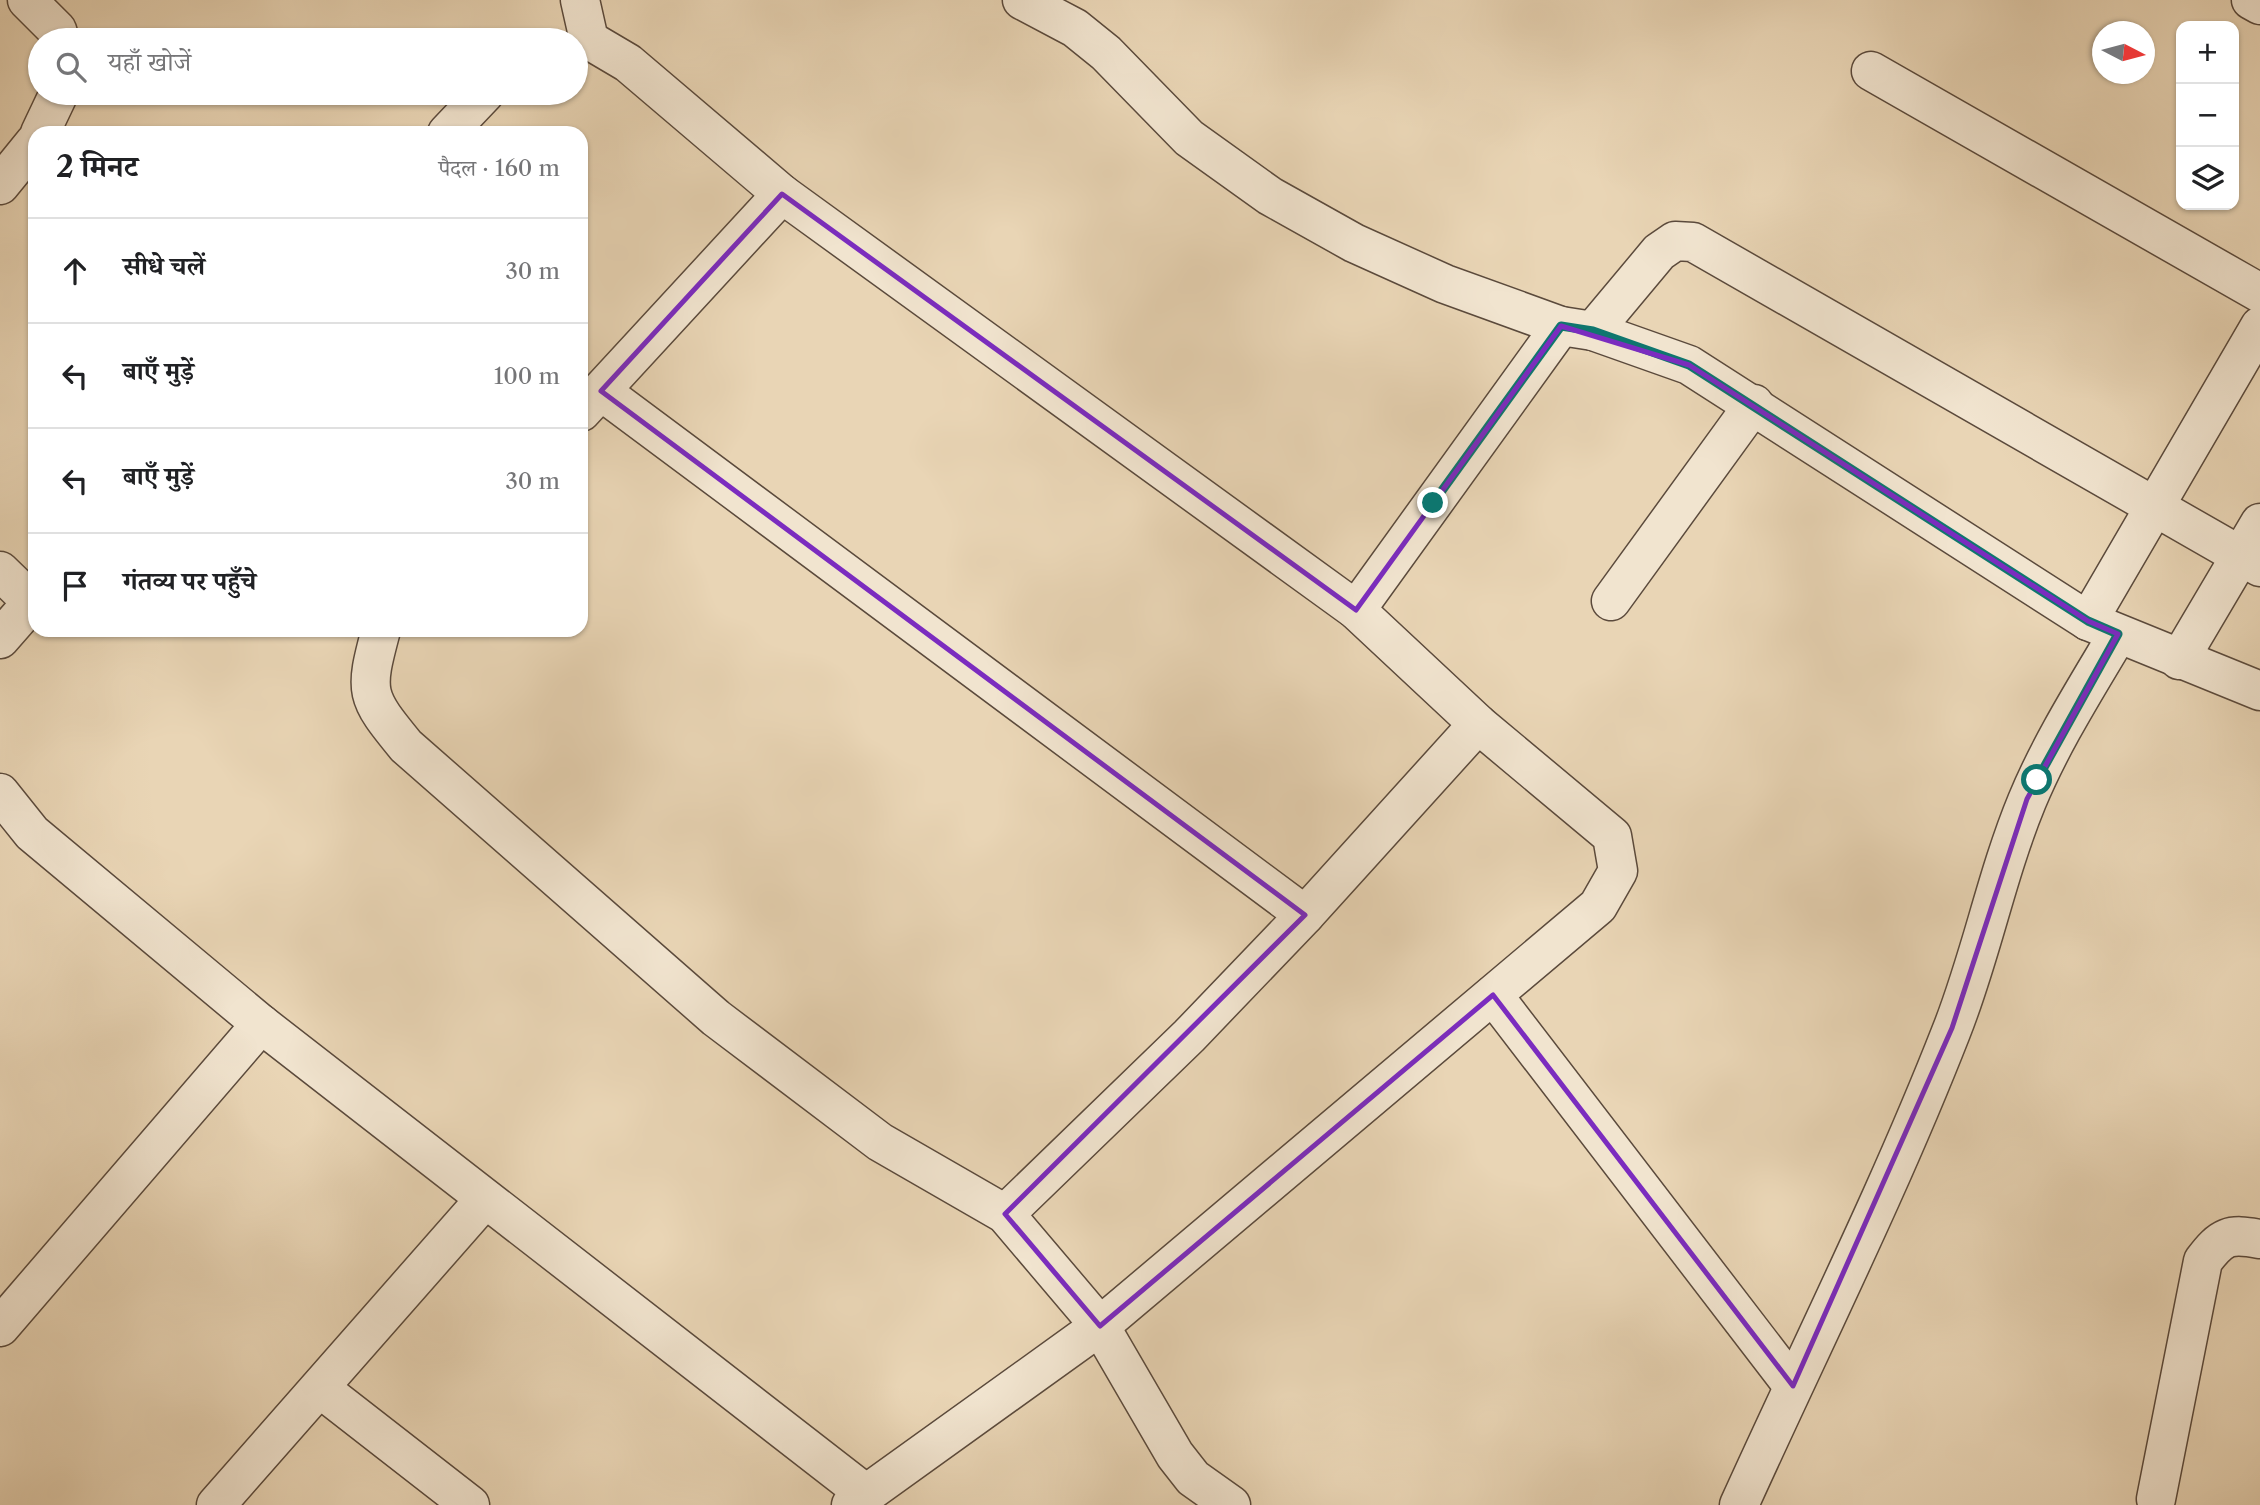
<!DOCTYPE html>
<html lang="hi">
<head>
<meta charset="utf-8">
<style>
  body { margin:0; font-family:"Libre Caslon Text","Noto Serif Devanagari",serif; background:#f6f6f6; color:#202124 }
  .controls { position:absolute; right:21px; top:21px; display:grid; overflow:hidden; border-radius:14px; box-shadow:0 2px 5px #0004 }
  .controls button { width:63px; height:63px; display:grid; place-items:center; padding:0; border:0; border-bottom:2px solid #e0e0e0; background:#fff; color:#202124; font:35px sans-serif }
  .compass { position:absolute; left:2092px; top:21px; width:63px; height:63px; border-radius:50%; background:#fff; box-shadow:0 2px 5px #0004; rotate:96deg }
  .stop { position:absolute; width:21px; height:21px; margin:-16px; border:5px solid #0f766e; border-radius:50%; background:#fff }
  .stop.end { background:#0f766e; border-color:#fff; box-shadow:0 2px 7px #0008 }
  .list { margin:0; padding:0; list-style:none }
  h2 { display:flex; justify-content:space-between; align-items:center; height:91px; margin:0; padding:0 28px; font-size:30px }
  h2 small { font-size:23px; font-weight:400; color:#757577 }
  .list li { display:grid; grid-template-columns:46px 1fr auto; gap:21px; align-items:center; box-sizing:border-box; height:105px; padding:0 28px; border-top:2px solid #e0e0e0 }
  .list b { display:block; font-size:26px; white-space:nowrap }
  .list em { font-size:23px; font-style:normal; color:#757577 }
  .icon { flex:none; width:38px; height:38px; fill:none; stroke:currentColor; stroke-width:2; stroke-linecap:round; stroke-linejoin:round }
  .map { position:relative; flex:none; width:2260px; height:1505px; overflow:hidden }
  .search { position:absolute; background:#fff; box-shadow:0 2px 5px #0004; left:28px; top:28px; width:560px; height:77px; display:flex; align-items:center; gap:18px; box-sizing:border-box; padding:0 24px; border-radius:38px; color:#757577; font-size:26px }
  .panel { position:absolute; background:#fff; box-shadow:0 2px 5px #0004; left:28px; top:126px; width:560px; height:511px; border-radius:21px }
  .map>svg:first-child { display:block }
  .lines { fill:none; stroke-linecap:round; stroke-linejoin:round }
  .minor-casing { stroke:#5b4a3c; stroke-width:41 }
  .minor { stroke:#f1e4cf; stroke-width:38 }
  .route { stroke:#0f766e; stroke-width:9 }
  .marked { fill:none; stroke:#7b2cbf; stroke-width:5; stroke-linejoin:round }
</style>
</head>
<body>
<div class="map">
<svg width="2260" height="1505" viewBox="0 0 2260 1505">
  <rect width="100%" height="100%" fill="#e9d5b5"/>
  <filter id="stains"><feTurbulence type="fractalNoise" baseFrequency=".00286" numOctaves="4"/><feColorMatrix values="0 0 0 0 .2 0 0 0 0 .09 0 0 0 0 .02 0 0 0 .5 -.17"/></filter>
  <radialGradient id="worn" r=".72"><stop offset=".6" stop-color="#630" stop-opacity="0"/><stop offset="1" stop-color="#630" stop-opacity=".3"/></radialGradient>
  <g class="lines">
    <g class="minor-casing">
      <g id="minor">
        <polyline points="27,0 57,30 60,40"/>
        <polyline points="580,0 589,40 628,63 782,194 1356,610 1478,724 1612,836 1618,871 1598,906 1100,1326 851,1505"/>
        <polyline points="1022,0 1075,28 1106,53 1189,138 1270,196 1354,243 1445,284 1561,326 1593,331 1689,365 2088,621 2260,691"/>
        <polyline points="2251,0 2260,5"/>
        <polyline points="1871,71 2260,293"/>
        <polyline points="40,133 59,93"/>
        <polyline points="447,133 485,93"/>
        <polyline points="0,185 35,142"/>
        <polyline points="1593,331 1659,252 1675,241 1693,242 2260,567"/>
        <polyline points="601,391 1305,915"/>
        <polyline points="581,412 782,194"/>
        <polyline points="0,571 32,602"/>
        <polyline points="1611,601 1754,404"/>
        <polyline points="1356,610 1561,326"/>
        <polyline points="2088,621 2260,326"/>
        <path d="M381 630C364 693 365 696 406 746L716 1018 880 1142 1005 1214 1100 1326 1175 1455 1193 1478 1231 1505"/>
        <polyline points="0,639 35,599"/>
        <polyline points="2179,660 2260,523"/>
        <polyline points="0,793 32,833 261,1024 866,1494"/>
        <polyline points="1493,995 1793,1386"/>
        <polyline points="1005,1214 1189,1036 1305,915 1478,724"/>
        <polyline points="0,1327 261,1024"/>
        <polyline points="321,1389 470,1505"/>
        <path d="M2156 1499 2203 1261C2222 1236 2229 1233 2260 1239"/>
        <polyline points="216,1505 485,1199"/>
        <path d="M1739 1505C1810 1348 1888 1193 1951 1032 1981 957 1996 876 2027 801 2051 743 2086 688 2118 634"/>
      </g>
    </g>
    <use href="#minor" class="minor"/>
  </g>
  <g class="lines">
    <polyline class="route" points="1433,503 1561,326 1593,331 1689,365 2088,621 2118,634 2037,780"/>
  </g>
  <path class="marked" d="M782 194 1356 610 1561 326 1689 365 2088 621 2118 634 2027 799 1952 1028 1793 1386 1493 995 1100 1326 1005 1214 1305 915 601 391Z"/>
  <rect width="100%" height="100%" filter="url(#stains)"/>
  <rect width="100%" height="100%" fill="url(#worn)"/>
</svg>
<div class="controls">
<button>+</button>
<button>−</button>
<button><svg class="icon" aria-label="layers" viewBox="0 0 24 24"><path d="M12 4l9 5-9 5-9-5zM3 14l9 5 9-5"/></svg></button>
</div>
<svg class="compass" viewBox="-18 -18 36 36"><path d="M0-13l5 13h-10z" fill="#e53935"/><path d="M0 13l5-13h-10z" fill="#757577"/></svg>
<div class="stop" style="left:2037px;top:780px"></div>
<div class="stop end" style="left:1433px;top:503px"></div>
<div class="search"><svg class="icon" aria-label="search" viewBox="0 0 24 24"><circle cx="10" cy="10" r="6"/><path d="M15 15l6 6"/></svg>यहाँ खोजें</div>
<section class="panel">
<h2>2 मिनट<small>पैदल · 160 m</small></h2>
<ul class="list">
<li><svg class="icon" aria-label="ahead" viewBox="0 0 24 24"><path d="M12 20V5M6 11l6-6 6 6"/></svg><div><b>सीधे चलें</b></div><em>30 m</em></li>
<li><svg class="icon" aria-label="left" viewBox="0 0 24 24"><path d="M17 20v-9H6M10 6l-5 5 5 5"/></svg><div><b>बाएँ मुड़ें</b></div><em>100 m</em></li>
<li><svg class="icon" aria-label="left" viewBox="0 0 24 24"><path d="M17 20v-9H6M10 6l-5 5 5 5"/></svg><div><b>बाएँ मुड़ें</b></div><em>30 m</em></li>
<li><svg class="icon" aria-label="arrive" viewBox="0 0 24 24"><path d="M6 21V4h12l-3 4 3 4H6"/></svg><div><b>गंतव्य पर पहुँचे</b></div></li>
</ul>
</section>
</div>
</body>
</html>
